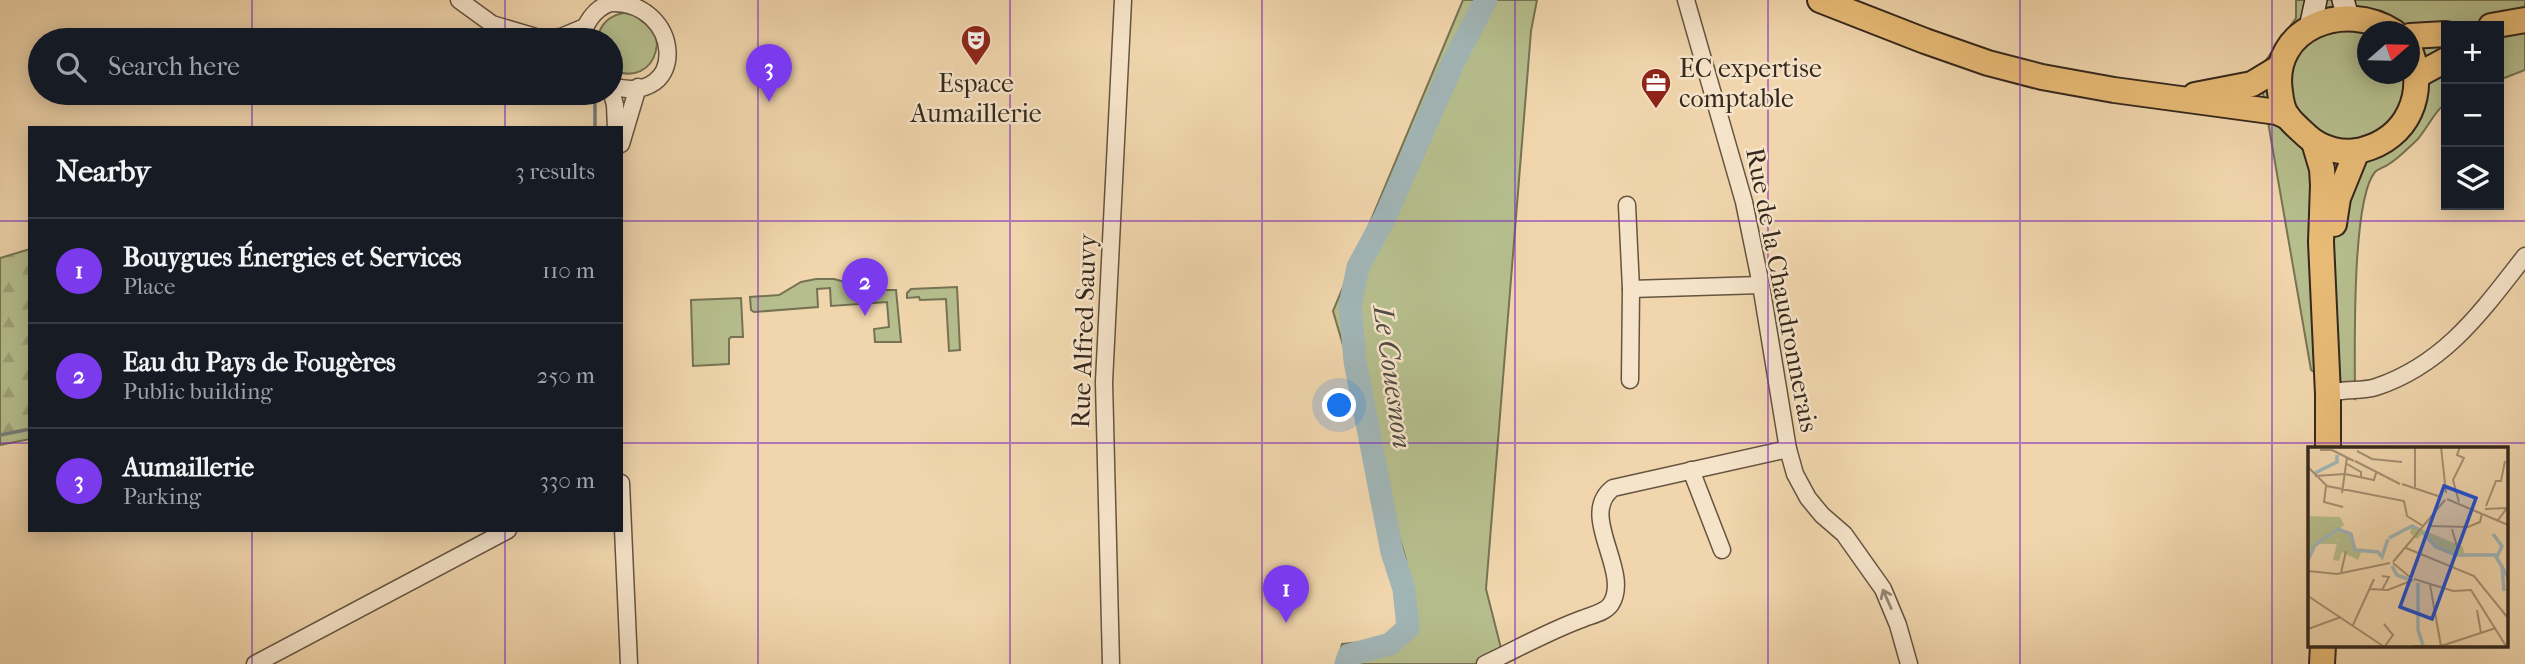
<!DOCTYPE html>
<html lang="en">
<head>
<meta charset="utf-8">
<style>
  body { margin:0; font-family:"IM FELL French Canon",serif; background:#20242c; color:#f1f3f6 }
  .controls { position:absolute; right:21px; top:21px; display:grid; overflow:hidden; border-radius:0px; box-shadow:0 4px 18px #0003 }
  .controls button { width:63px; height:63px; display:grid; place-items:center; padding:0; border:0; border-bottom:2px solid #363941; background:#171b24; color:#f1f3f6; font:35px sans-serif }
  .compass { position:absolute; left:2357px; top:21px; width:63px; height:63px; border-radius:50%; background:#171b24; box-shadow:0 4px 18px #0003; rotate:70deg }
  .you { position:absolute; left:1340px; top:406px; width:24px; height:24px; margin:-18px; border:5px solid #fff; border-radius:50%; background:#1a73e8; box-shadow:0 0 0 10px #1a73e833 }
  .badge { display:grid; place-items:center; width:46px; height:46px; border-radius:50%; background:#7c3aed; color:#fff; font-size:23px; font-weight:700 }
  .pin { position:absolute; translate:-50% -58px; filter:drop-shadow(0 2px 4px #0008) }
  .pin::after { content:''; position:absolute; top:37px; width:24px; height:21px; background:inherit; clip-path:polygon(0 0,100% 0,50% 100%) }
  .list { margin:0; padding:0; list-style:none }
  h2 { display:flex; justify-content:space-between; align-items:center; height:91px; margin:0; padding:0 28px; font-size:30px }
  h2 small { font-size:23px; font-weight:400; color:#9ea1a6 }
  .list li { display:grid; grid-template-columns:46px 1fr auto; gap:21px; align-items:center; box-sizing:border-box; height:105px; padding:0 28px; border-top:2px solid #363941 }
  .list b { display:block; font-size:26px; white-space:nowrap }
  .list p { margin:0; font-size:23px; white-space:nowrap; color:#9ea1a6 }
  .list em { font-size:23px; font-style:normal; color:#9ea1a6 }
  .icon { flex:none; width:38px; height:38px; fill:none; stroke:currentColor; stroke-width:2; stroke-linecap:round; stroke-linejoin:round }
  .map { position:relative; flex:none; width:2525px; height:664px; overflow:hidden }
  .search { position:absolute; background:#171b24; box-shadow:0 4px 18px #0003; left:28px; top:28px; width:595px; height:77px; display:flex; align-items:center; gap:18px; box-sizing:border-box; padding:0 24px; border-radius:38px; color:#9ea1a6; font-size:26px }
  .panel { position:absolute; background:#171b24; box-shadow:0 4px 18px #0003; left:28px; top:126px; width:595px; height:406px; border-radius:0px }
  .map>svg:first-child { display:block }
  .grass { fill:#b6be8d; stroke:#767354; stroke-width:2; fill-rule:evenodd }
  .forest { fill:url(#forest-firs); stroke:#767354; stroke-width:2 }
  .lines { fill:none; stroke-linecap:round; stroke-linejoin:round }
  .stream { stroke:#767d79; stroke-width:3.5 }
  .river { stroke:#a1b6b7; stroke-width:23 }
  .street-casing { stroke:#645440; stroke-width:19 }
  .secondary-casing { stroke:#35281c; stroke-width:24 }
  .primary-casing { stroke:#35281c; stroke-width:28 }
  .street { stroke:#f6e4ca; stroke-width:16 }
  .secondary { stroke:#f6e4ca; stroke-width:21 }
  .primary { stroke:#e8bb76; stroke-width:24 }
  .oneway { stroke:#968673 }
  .grid { fill:none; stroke:#7b2cbf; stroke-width:2; stroke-opacity:0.55 }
  .labels { text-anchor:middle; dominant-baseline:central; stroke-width:5; stroke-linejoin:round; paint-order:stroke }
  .poi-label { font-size:26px; fill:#35281c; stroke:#f6e4ca; text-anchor:start }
  .street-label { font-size:26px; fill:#35281c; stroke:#f6e4ca }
  .water-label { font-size:28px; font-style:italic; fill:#504c43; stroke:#f6e4ca }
  .inset-river { fill:none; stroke:#a1b6b7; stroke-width:3.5 }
  .inset-road { fill:none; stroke:#a69073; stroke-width:2 }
  .view { fill:#1d4ed8; fill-opacity:0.15; stroke:#1d4ed8; stroke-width:3.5 }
  .inset-edge { fill:none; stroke:#35281c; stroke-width:3.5 }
</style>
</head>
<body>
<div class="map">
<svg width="2525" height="664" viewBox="0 0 2525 664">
  <defs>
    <pattern id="forest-firs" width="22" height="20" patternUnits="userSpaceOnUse" patternTransform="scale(1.75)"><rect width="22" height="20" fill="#b6be8d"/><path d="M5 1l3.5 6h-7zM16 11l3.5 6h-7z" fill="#9da379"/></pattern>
  </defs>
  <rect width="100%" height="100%" fill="#f1d6ad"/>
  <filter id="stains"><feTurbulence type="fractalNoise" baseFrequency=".00286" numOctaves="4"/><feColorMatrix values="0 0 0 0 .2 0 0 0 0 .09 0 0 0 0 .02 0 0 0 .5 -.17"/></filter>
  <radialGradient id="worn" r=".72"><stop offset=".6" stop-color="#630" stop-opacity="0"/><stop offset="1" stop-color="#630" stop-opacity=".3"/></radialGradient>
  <g class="grass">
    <polygon points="1463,0 1537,0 1531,31 1486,589 1505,664 1337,664 1342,644 1403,638 1407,620 1394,584 1406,560 1333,311"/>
    <path d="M2296 0H2525V70L2499 80V26H2446V103C2435 110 2427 129 2417 140 2408 148 2399 158 2389 164 2385 167 2378 169 2375 172 2351 200 2355 357 2355 399L2311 370 2259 70 2296 18ZM2368 32H2410V74H2368Z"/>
    <path d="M627 12C677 17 659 93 611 69V40H597C600 23 610 15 627 12Z"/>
    <polygon points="816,279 834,279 874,290 896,290 901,342 875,342 874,329 889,327 887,302 831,306 830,288 817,289 818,307 754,312 751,310 750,297 779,295 801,282"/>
    <polygon points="957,287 960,350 949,351 946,299 920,300 919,297 907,298 907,293 911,289"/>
    <polygon points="741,298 743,337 731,337 729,339 729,364 693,366 691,300"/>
  </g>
  <polygon class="forest" points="30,249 30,439 0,445 0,258"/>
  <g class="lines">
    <g class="stream">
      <polyline points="595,94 595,128"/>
      <polyline points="0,435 30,429"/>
    </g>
    <polyline class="river" points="1346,664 1349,655 1390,644 1408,628 1404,589 1392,552 1355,361 1350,305 1358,267 1385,217 1452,65 1486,0"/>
    <g class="street-casing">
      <g id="street">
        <polyline points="459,0 492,24 546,40"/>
        <polyline points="1686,0 1744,202 1761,285 1788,449 1795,474 1808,498 1822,515 1844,534 1883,589 1898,625 1909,664"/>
        <polyline points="542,39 561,37 585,27"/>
        <path d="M582 40C584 24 594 9 610 3 682 0 691 108 611 86"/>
        <polyline points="611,90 615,105 616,128"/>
        <polyline points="621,144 638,87"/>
        <polyline points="1627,205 1631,289 1630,380"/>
        <polyline points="1631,289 1761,285"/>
        <path d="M2328 394C2343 388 2361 392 2376 387 2445 364 2482 311 2525 256"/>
        <polyline points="1691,470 1722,550"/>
        <polyline points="621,483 629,664"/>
        <polyline points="255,664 508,530"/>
        <polyline points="1111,664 1104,382 1123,0"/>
        <path d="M1485 664C1517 649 1549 631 1582 619 1591 615 1605 613 1611 604 1632 571 1577 515 1613 488L1788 449"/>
      </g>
    </g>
    <g class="secondary-casing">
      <g id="secondary">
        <polyline points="2343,0 2347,13"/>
        <polyline points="2311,23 2316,0"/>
      </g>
    </g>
    <g class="primary-casing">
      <g id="primary">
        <polyline points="1820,0 1925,41 1988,63 2042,77 2114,90 2277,112 2288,117"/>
        <polyline points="2491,26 2525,20"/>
        <path d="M2394 32C2345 0 2270 27 2280 92 2281 101 2283 111 2288 117 2293 124 2301 130 2307 136 2321 149 2343 155 2362 150 2408 138 2427 94 2410 50"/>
        <polyline points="2410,36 2446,34"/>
        <polyline points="2416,76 2446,60"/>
        <polyline points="2195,95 2252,84 2280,67"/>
        <polyline points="2314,142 2322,169 2323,185 2321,242 2328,394 2328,449"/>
        <polyline points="2334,224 2338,198 2357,151"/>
        <polyline points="2322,664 2323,645"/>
      </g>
    </g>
    <use href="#street" class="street"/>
    <use href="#secondary" class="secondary"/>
    <use href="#primary" class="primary"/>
  </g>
  <defs><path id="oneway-shaft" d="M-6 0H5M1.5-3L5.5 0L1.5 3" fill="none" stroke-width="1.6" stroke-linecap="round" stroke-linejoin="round" transform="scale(1.75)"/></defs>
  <use class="oneway" href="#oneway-shaft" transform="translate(1887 599) rotate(-114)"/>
  <path class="grid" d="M252 0V40M505 0V40M758 0V664M1010 0V664M1262 0V664M1515 0V664M1768 0V664M2020 0V664M2272 0V664M252 93V128M505 93V128M0 221H30M621 221H2525M0 443H30M621 443H2525M252 530V664M505 530V664"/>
  <defs>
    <g id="theatre-pin" transform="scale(1.575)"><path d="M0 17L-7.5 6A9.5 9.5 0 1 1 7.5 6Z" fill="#8f2418" stroke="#f6e4ca"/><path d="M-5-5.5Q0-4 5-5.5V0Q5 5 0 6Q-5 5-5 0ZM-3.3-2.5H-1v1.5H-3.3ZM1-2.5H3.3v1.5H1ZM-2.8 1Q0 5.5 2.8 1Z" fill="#fff"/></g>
    <g id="office-pin" transform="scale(1.575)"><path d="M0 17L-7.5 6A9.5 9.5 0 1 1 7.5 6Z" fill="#8f2418" stroke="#f6e4ca"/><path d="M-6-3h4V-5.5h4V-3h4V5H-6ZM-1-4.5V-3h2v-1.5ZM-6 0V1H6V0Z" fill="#fff"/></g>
  </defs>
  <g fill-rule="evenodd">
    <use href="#theatre-pin" x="976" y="40"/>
    <use href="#office-pin" x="1656" y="83"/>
  </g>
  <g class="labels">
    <g class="poi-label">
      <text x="1679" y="68">EC expertise<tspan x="1679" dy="30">comptable</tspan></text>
      <text x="976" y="83" text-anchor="middle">Espace<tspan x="976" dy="30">Aumaillerie</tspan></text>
    </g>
    <g class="street-label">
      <text transform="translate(1782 290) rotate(79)">Rue de la Chaudronnerais</text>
      <text transform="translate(1084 331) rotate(-88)">Rue Alfred Sauvy</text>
    </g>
    <g class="water-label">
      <text transform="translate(1393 377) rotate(82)">Le Couesnon</text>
    </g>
  </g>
  <g transform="translate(2308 447)">
    <rect width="200" height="200" fill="#f1d6ad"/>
    <path d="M0 69 32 70 36 78 30 83 29 97H7L0 106ZM104 78 155 100 156 107 130 102 114 87 109 92 102 86Z" fill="#b6be8d"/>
    <path d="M30 82 42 85 48 103 55 101 50 113 34 105 31 114 25 113 30 92 25 89Z" fill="#b6be8d"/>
    <path class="inset-river" d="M7 26 29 15V8M114 85 128 100 148 108H187L200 130M185 87 194 99 188 112M81 91 104 79 112 83M0 113 7 98 30 82 43 87 47 103 70 105 74 110 80 92M84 119 89 128 100 132M194 120 196 144M110 136V183L115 198"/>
    <path class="inset-road" d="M107 0V40M133 0 138 46M12 3H24L46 14M49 4 64 12 94 15M47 14 92 37M39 17 53 25V30M0 20 19 39 96 54 99 69 115 79M7 29 37 27 66 33 68 26M94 37 133 50M18 39 16 55 35 60M34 46 39 10M139 52 200 78M151 55 145 33 156 11 149 8 152 0M178 59 188 34H193L197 14M177 62 199 61 190 73M120 79 160 80 172 75 174 66M144 82 150 103M98 101 166 129 200 171M85 115 137 53M85 116 103 131M0 124 29 127 82 116M33 126 38 104M106 132 145 144 163 143 198 199M122 138 133 199M61 142 80 143 105 133M74 143 81 130 74 129M0 149 75 199M169 163 173 186M76 177 85 188 77 199M45 178 66 132M0 182 33 170M104 199H133L188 181"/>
    <path class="view" d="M136 39 168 51 124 172 92 160Z"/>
    <rect width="200" height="200" class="inset-edge"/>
  </g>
  <rect width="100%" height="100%" filter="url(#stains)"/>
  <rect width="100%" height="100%" fill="url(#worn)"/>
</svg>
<div class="controls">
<button>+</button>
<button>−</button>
<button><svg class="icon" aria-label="layers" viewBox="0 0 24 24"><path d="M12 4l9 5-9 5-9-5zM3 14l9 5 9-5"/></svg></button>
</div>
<svg class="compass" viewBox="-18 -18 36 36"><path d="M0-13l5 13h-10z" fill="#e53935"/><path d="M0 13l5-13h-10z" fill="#9ea1a6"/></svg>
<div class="you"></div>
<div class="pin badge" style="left:1286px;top:623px">1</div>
<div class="pin badge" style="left:865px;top:316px">2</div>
<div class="pin badge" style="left:769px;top:102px">3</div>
<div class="search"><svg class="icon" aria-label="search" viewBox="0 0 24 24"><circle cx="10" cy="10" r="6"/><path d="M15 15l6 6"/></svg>Search here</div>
<section class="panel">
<h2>Nearby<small>3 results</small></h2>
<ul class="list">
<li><span class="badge">1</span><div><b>Bouygues Énergies et Services</b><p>Place</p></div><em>110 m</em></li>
<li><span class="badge">2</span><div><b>Eau du Pays de Fougères</b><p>Public building</p></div><em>250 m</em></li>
<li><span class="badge">3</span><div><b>Aumaillerie</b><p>Parking</p></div><em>330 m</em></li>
</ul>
</section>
</div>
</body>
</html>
